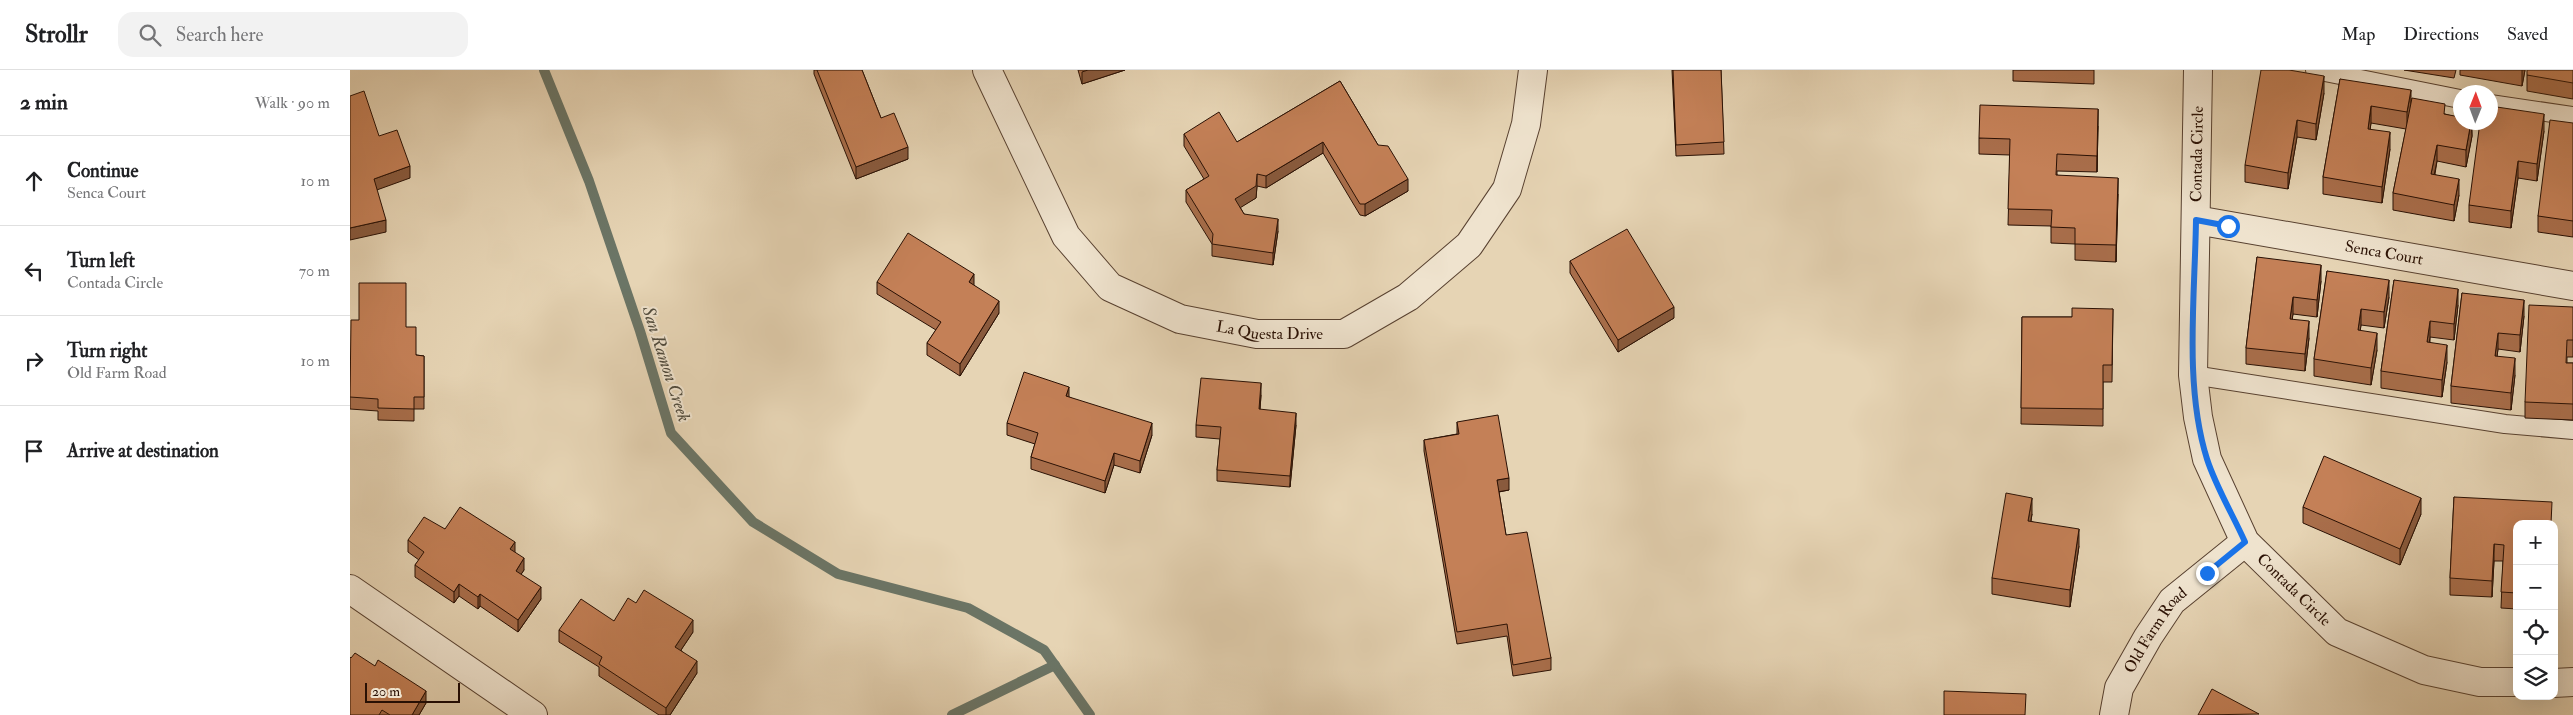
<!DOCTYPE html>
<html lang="en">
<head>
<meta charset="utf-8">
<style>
  body { margin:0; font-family:"IM FELL Double Pica",serif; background:#f2f2f2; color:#202124 }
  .controls { position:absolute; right:15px; bottom:15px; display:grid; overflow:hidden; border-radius:10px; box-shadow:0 5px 20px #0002 }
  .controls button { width:45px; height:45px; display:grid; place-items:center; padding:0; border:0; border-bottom:1px solid #e0e0e0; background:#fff; color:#202124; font:25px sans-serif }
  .compass { position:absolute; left:2103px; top:15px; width:45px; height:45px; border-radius:50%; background:#fff; box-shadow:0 5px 20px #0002; rotate:1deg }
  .scale { position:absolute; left:15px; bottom:12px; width:95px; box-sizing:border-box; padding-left:5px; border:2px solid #291004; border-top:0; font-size:14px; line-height:18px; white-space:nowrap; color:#291004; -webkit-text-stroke:4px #efe3ce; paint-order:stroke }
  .stop { position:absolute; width:15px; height:15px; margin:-11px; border:4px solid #1a73e8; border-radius:50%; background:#fff }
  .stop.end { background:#1a73e8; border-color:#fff; box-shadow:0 1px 5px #0008 }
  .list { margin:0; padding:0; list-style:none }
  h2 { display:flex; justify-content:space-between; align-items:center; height:65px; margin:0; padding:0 20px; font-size:21px }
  h2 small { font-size:16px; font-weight:400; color:#757577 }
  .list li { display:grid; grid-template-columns:32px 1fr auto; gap:15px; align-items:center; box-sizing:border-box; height:90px; padding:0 20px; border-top:1px solid #e0e0e0 }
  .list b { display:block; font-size:19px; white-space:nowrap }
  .list p { margin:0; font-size:16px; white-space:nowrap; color:#757577 }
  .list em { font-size:16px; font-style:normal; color:#757577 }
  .icon { flex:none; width:28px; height:28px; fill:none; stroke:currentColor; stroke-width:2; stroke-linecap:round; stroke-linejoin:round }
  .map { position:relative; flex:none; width:2223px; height:645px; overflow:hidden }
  header { display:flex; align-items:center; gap:30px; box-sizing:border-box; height:70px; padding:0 25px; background:#fff; border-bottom:1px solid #e0e0e0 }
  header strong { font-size:24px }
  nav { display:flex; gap:28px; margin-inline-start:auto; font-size:18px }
  .search { width:350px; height:45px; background:#f2f2f2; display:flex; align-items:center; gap:12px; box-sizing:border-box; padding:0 18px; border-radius:15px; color:#757577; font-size:19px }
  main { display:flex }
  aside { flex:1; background:#fff }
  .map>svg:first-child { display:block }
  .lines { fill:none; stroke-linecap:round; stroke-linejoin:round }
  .stream { stroke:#6b7566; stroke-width:10 }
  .lane-casing { stroke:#584130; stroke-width:20 }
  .street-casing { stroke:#584130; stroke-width:30 }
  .lane { stroke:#efe3ce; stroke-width:18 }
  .street { stroke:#efe3ce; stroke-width:28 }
  .wall { fill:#a96e4b; stroke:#291004 }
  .shaded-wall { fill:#895a3d; stroke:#291004 }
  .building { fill:#c48057; stroke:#291004 }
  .route { stroke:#1a73e8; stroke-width:6 }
  .labels { text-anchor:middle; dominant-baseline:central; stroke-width:4; stroke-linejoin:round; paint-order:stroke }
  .street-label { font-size:16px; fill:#291004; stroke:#efe3ce }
  .water-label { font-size:18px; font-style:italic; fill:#504b3d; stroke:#efe3ce }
</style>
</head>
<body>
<header>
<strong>Strollr</strong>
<div class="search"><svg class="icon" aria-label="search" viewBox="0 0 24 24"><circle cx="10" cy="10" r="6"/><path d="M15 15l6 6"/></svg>Search here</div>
<nav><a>Map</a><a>Directions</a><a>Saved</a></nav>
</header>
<main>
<aside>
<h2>2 min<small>Walk · 90 m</small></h2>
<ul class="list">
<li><svg class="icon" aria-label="ahead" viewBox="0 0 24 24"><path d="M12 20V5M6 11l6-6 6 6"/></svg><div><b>Continue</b><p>Senca Court</p></div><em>10 m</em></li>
<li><svg class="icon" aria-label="left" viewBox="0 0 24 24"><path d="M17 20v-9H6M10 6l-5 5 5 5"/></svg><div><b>Turn left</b><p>Contada Circle</p></div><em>70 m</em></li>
<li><svg class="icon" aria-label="right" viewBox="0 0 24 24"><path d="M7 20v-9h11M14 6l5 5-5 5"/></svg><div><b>Turn right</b><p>Old Farm Road</p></div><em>10 m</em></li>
<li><svg class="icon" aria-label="arrive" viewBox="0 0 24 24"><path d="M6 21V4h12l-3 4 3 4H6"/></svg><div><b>Arrive at destination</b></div></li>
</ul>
</aside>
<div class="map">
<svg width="2223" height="645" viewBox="0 0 2223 645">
  <rect width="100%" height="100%" fill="#e6d4b4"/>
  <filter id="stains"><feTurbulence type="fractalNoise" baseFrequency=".004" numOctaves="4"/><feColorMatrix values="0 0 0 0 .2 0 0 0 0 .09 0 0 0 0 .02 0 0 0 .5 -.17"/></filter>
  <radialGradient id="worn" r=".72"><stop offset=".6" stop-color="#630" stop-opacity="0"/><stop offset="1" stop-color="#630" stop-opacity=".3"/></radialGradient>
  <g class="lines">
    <g class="stream">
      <polyline points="194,0 239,111 290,261 321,363 403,452 488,504 618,538 694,580 740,645"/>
      <polyline points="602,645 705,595"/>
    </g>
    <g class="lane-casing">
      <g id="lane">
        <polyline points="1965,0 2110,29"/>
        <polyline points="2140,34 2223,46"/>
        <polyline points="1843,305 2155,354 2223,360"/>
      </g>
    </g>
    <g class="street-casing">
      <g id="street">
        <path id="s1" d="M637 0 716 166 760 217 830 249 907 264H994L1058 227 1119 175 1157 119 1176 54 1183 0"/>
        <path id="s2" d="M1848 0 1843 305 1848 347 1857 389 1895 472 1987 562 2074 600 2130 612H2167"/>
        <path id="s3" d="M1846 150 2223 216"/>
        <polyline points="0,519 183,645"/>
        <polyline points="2204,613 2223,612"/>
        <path id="s4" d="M1764 645 1769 618 1798 567 1822 531 1895 472"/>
      </g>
    </g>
    <use href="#lane" class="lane"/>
    <use href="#street" class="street"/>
  </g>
  <g class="wall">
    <polygon points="464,0 512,0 531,48 558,89 506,109 464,4"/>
    <polygon points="728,0 775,0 732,14"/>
    <polygon points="1322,0 1371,0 1374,84 1326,86"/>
    <polygon points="1663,0 1744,0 1744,14 1663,11"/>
    <polygon points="2054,0 2106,0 2104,8"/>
    <polygon points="2110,0 2175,0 2172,16 2110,5"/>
    <polygon points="2223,0 2223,29 2177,21 2177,5"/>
    <polygon points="1990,9 2061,36 2095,44 2122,52 2122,66 2116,97 2087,91 2085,104 2109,125 2104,151 2043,140 2043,123 2056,59 2021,53 2020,59 2040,79 2032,133 1973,124 1973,107"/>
    <polygon points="990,11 1028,75 1058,121 1015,146 1010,145 973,83 916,118 907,116 906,128 890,137 894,144 928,161 923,195 862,186 862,174 836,132 836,120 854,109 834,76 834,64 887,72"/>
    <polygon points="1974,23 1966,70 1947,67 1938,119 1895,112 1895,95"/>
    <polygon points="2223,53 2223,167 2188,162 2188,146"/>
    <polygon points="1748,56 1747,102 1707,101 1707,105 1768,124 1766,192 1725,190 1725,174 1701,173 1701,156 1658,155 1660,85 1629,84 1629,68"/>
    <polygon points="2194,61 2187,111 2168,108 2161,158 2119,152 2119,135"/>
    <polygon points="1907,187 1971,211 1967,247 1943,244 1942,249 1959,268 1955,301 1896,294 1896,278"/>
    <polygon points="1220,191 1324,248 1268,282 1220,203"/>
    <polygon points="1977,201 2039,227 2034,258 2011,255 2010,261 2027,280 2021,315 1964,306 1964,289"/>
    <polygon points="2044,210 2108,235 2104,270 2080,267 2080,273 2097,292 2092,327 2031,318 2031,301"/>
    <polygon points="527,212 624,215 649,243 610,306 577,285 577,273 586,260 527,224"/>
    <polygon points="2112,223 2174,246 2170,282 2148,279 2147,286 2165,305 2161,340 2101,333 2101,316"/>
    <polygon points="2223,237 2223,287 2217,287 2217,293 2223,293 2223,350 2175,348 2175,332"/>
    <polygon points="1763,239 1762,312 1753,312 1753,356 1671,354 1672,247 1722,247"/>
    <polygon points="56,257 66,285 74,286 74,339 64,339 64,351 28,350 28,341 0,339 0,293"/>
    <polygon points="911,325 910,340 946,355 940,417 867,411 867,400 870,369 846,367 846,355"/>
    <polygon points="719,327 802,365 790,403 764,395 755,423 681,399 681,387 685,374 657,365 657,353"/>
    <polygon points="1107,352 1159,420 1149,422 1156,465 1201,588 1201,600 1163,606 1157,566 1107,574 1074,381 1074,370 1107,364"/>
    <polygon points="2104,427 2167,454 2167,539 2151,538 2153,491 2144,491 2142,527 2100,525 2100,508"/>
    <polygon points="1953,437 2071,444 2050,495 1953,453"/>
    <polygon points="1682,444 1681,451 1729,476 1720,537 1642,524 1642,508"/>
    <polygon points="95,459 165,482 174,500 171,504 191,529 168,562 130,536 128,539 109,526 104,533 65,507 65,495 69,490 58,482 58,470"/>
    <polygon points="286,533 343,562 331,580 347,603 320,645 309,645 249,606 249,597 209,572 209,560 264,551"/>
    <polygon points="76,633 69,645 0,645"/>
  </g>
  <g class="shaded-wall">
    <polygon points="738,0 775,0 732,14 732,2"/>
    <polygon points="2172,0 2175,0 2172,16"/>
    <polygon points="1974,6 1974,23 1966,70 1966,54"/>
    <polygon points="2061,20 2061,37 2057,59 2057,42"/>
    <polygon points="2021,36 2021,53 2018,75 2018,59"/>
    <polygon points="1748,39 1748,56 1747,102 1747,86"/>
    <polygon points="2194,44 2194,61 2187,111 2187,94"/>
    <polygon points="1947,50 1947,67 1938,119 1938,103"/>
    <polygon points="2121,52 2122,66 2116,97 2116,80"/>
    <polygon points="2040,62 2040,79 2032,133 2032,117"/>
    <polygon points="973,72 973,83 916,118 916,106"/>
    <polygon points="2087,75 2087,91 2081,120 2081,104"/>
    <polygon points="558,77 558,89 506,109 506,97"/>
    <polygon points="2168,91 2168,108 2161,158 2161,141"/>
    <polygon points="60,96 60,108 24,121 24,109"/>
    <polygon points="907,104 907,116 906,128 885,141 885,129"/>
    <polygon points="1768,108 1768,124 1766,192 1766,175"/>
    <polygon points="1058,109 1058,121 1015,146 1015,134"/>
    <polygon points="2109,109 2109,125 2104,151 2104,135"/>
    <polygon points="928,149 928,161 923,195 923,183"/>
    <polygon points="36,150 36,162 0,170 0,158"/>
    <polygon points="1971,195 1971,211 1967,247 1967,230"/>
    <polygon points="624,204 624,216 619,212"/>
    <polygon points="2039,210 2039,227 2034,258 2034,242"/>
    <polygon points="2108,219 2108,235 2104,270 2104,254"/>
    <polygon points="1943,227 1943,244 1940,265 1940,249"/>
    <polygon points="2174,230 2174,246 2170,282 2170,265"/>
    <polygon points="649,231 649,243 610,306 610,294"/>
    <polygon points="1324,237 1324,248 1268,282 1268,270"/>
    <polygon points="2011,239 2011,255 2008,277 2008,260"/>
    <polygon points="1959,251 1959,268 1955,301 1955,284"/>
    <polygon points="2080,251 2080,267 2077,289 2077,272"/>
    <polygon points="2027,263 2027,280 2021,315 2021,298"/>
    <polygon points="2148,263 2148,279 2145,302 2145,286"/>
    <polygon points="2097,275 2097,292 2092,327 2092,310"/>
    <polygon points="2165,288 2165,305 2161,340 2161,323"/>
    <polygon points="911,313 911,325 909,351 909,339"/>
    <polygon points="719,317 719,329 716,326"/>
    <polygon points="946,343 946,355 940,417 940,406"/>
    <polygon points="802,353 802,365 790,403 790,391"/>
    <polygon points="764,383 764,395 755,423 755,411"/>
    <polygon points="1159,408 1159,420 1147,422 1147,410"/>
    <polygon points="1682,428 1682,444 1678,467 1678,451"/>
    <polygon points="2071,428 2071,444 2050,495 2050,479"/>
    <polygon points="1729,459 1729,476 1720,537 1720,520"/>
    <polygon points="165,472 165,484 160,479"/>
    <polygon points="2144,474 2144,491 2142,527 2142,511"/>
    <polygon points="174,488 174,500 166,512 166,501"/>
    <polygon points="2206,488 2206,504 2205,541 2205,525"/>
    <polygon points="109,514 109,526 104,533 104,522"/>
    <polygon points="191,517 191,529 168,562 168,550"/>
    <polygon points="130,524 130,536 128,539 128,527"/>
    <polygon points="343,550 343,562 325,589 325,577"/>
    <polygon points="347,591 347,603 320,645 316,645 316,638"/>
    <polygon points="76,621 76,633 69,645 62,645"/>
  </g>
  <g class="building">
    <polygon points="467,0 512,0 531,48 544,43 558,77 506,97"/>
    <polygon points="1323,0 1371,0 1374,72 1326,75"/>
    <polygon points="1911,0 1939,0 1974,6 1966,54 1947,50 1938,103 1895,95"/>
    <polygon points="2177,0 2223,0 2223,13 2177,5"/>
    <polygon points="1990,9 2061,20 2057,42 2021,36 2018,59 2040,62 2032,117 1973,107"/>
    <polygon points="990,11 1028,75 1038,76 1058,109 1015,134 1010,134 973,72 916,106 907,104 906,116 885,129 894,144 928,149 923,183 862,174 863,164 836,120 859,106 834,64 869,42 887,72"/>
    <polygon points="14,21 29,66 47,60 60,96 24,109 36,150 0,158 0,26"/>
    <polygon points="2062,28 2095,34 2094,44 2110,47 2110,52 2121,52 2116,80 2087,75 2081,104 2109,109 2104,135 2043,123"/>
    <polygon points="1630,35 1748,39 1747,86 1707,84 1706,105 1768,108 1766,175 1725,174 1725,158 1701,157 1702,140 1658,139 1660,69 1629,68"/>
    <polygon points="2140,36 2194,44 2187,94 2168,91 2161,141 2119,135 2130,52 2140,52"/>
    <polygon points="2200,50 2223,53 2223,151 2188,146"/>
    <polygon points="1277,159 1324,237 1268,270 1220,191"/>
    <polygon points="558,163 624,204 619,212 649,231 610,294 577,273 591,252 527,212"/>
    <polygon points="1907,187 1971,195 1967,230 1943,227 1940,249 1959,251 1955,284 1896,278"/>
    <polygon points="1977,201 2039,210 2034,242 2011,239 2008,260 2027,263 2021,298 1964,289"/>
    <polygon points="2044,210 2108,219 2104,254 2080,251 2077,272 2097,275 2092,310 2031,301"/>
    <polygon points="9,213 56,213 56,257 66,257 66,285 74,286 74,327 64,327 64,339 28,338 28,329 0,327 1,250 9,250"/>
    <polygon points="2112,223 2174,230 2170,265 2148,263 2145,286 2165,288 2161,323 2101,316"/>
    <polygon points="2179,235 2223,237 2223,270 2217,270 2216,293 2223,293 2223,334 2175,332"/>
    <polygon points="1722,238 1763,239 1762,295 1753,295 1753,339 1671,338 1672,247 1722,247"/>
    <polygon points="674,302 719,317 716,326 802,353 790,391 764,383 755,411 681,387 688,363 657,353"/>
    <polygon points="851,308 911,313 909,339 946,343 940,406 867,400 871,357 846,355"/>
    <polygon points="1148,345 1159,408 1147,410 1156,465 1177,462 1201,588 1163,595 1157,554 1107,562 1074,370 1109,364 1107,352"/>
    <polygon points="1974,386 2071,428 2050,479 1953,437"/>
    <polygon points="1656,423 1682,428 1678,451 1729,459 1720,520 1642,508"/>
    <polygon points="2104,427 2202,432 2201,454 2167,454 2167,523 2151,522 2154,475 2144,474 2142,511 2100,508"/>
    <polygon points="110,437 165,472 160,479 174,488 166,501 191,517 168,550 130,524 128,527 109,514 104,522 65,495 74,482 58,470 74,447 95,459"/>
    <polygon points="2204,488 2206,488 2205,525 2204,525"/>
    <polygon points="294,520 343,550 325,577 347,591 316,638 249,594 252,587 209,560 231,529 264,551 278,528 286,533"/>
    <polygon points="5,583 25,596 28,590 76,621 62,645 40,645 32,640 29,645 0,645 0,587 1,588"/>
    <polygon points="1862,619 1909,644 1848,645"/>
    <polygon points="1594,621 1676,624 1675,645 1594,645"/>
  </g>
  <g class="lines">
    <path class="route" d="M1857 503 1895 472C1883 445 1866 417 1857 389 1834 316 1845 226 1846 150L1878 156"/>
  </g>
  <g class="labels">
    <g class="street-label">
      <text transform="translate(1847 84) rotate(-89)">Contada Circle</text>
      <text stroke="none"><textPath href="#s3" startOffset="191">Senca Court</textPath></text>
      <text stroke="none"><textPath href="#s1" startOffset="419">La Questa Drive</textPath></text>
      <text stroke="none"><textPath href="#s2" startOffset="550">Contada Circle</textPath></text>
      <text stroke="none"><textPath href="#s4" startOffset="96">Old Farm Road</textPath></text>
    </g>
    <g class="water-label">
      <text transform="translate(316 294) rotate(72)">San Ramon Creek</text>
    </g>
  </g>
  <rect width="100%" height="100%" filter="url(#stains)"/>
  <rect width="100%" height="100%" fill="url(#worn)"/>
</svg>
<div class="controls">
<button>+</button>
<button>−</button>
<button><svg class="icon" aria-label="locate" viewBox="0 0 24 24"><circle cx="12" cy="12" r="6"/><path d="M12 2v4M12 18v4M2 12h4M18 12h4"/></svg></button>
<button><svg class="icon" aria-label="layers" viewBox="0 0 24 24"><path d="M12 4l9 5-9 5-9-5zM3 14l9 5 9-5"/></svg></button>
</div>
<svg class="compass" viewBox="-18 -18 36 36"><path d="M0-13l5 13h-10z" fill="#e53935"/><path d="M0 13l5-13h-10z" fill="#757577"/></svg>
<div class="scale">20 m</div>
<div class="stop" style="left:1878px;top:156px"></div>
<div class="stop end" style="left:1857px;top:503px"></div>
</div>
</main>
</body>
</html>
